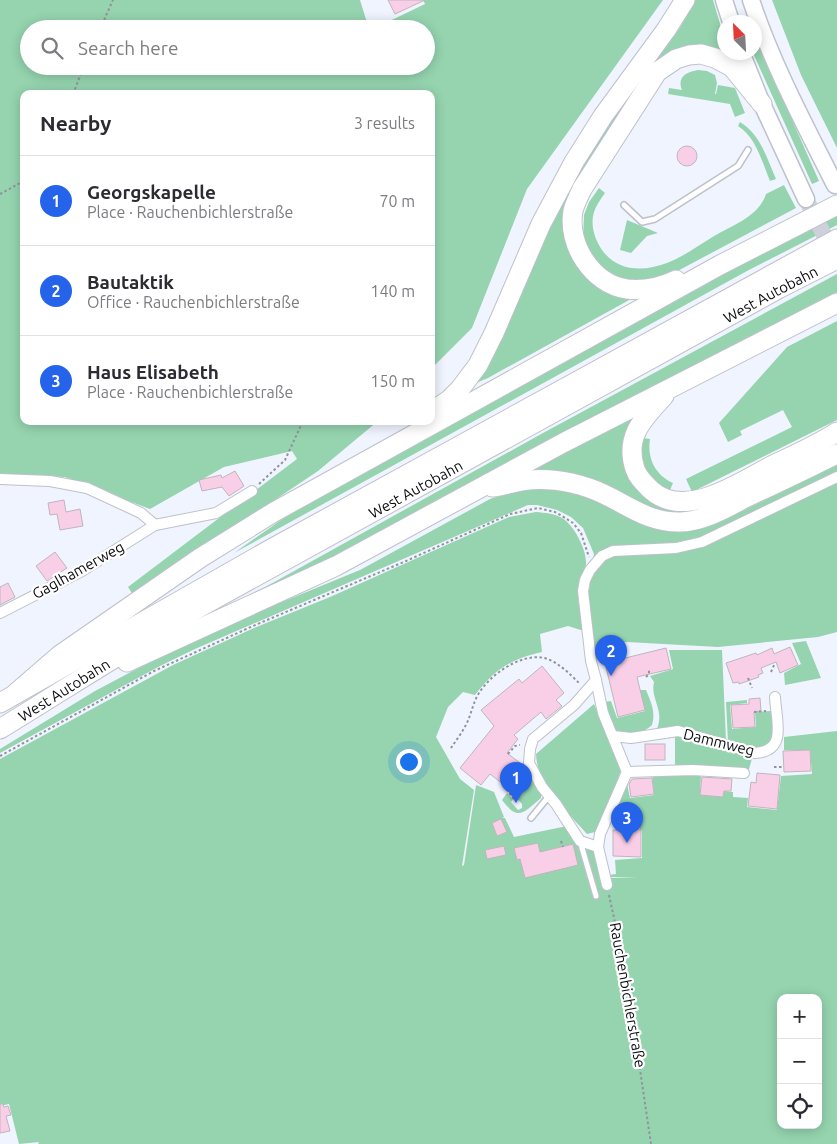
<!DOCTYPE html>
<html lang="en">
<head>
<meta charset="utf-8">
<style>
  body { margin:0; font-family:Ubuntu,sans-serif; background:#f7f7f7; color:#2b2b33 }
  .controls { position:absolute; right:15px; bottom:15px; display:grid; overflow:hidden; border-radius:10px; box-shadow:0 2px 12px #0003 }
  .controls button { width:45px; height:45px; display:grid; place-items:center; padding:0; border:0; border-bottom:1px solid #e1e1e2; background:#fff; color:#2b2b33; font:25px sans-serif }
  .compass { position:absolute; left:717px; top:15px; width:45px; height:45px; border-radius:50%; background:#fff; box-shadow:0 2px 12px #0003; rotate:336deg }
  .you { position:absolute; left:408px; top:761px; width:18px; height:18px; margin:-12px; border:4px solid #fff; border-radius:50%; background:#1a73e8; box-shadow:0 0 0 8px #1a73e833 }
  .badge { display:grid; place-items:center; width:32px; height:32px; border-radius:50%; background:#2563eb; color:#fff; font-size:16px; font-weight:700 }
  .pin { position:absolute; translate:-50% -41px; filter:drop-shadow(0 1px 2px #0008) }
  .pin::after { content:''; position:absolute; top:26px; width:18px; height:15px; background:inherit; clip-path:polygon(0 0,100% 0,50% 100%) }
  .list { margin:0; padding:0; list-style:none }
  h2 { display:flex; justify-content:space-between; align-items:center; height:65px; margin:0; padding:0 20px; font-size:21px }
  h2 small { font-size:16px; font-weight:400; color:#7c7c81 }
  .list li { display:grid; grid-template-columns:32px 1fr auto; gap:15px; align-items:center; box-sizing:border-box; height:90px; padding:0 20px; border-top:1px solid #e1e1e2 }
  .list b { display:block; font-size:19px; white-space:nowrap }
  .list p { margin:0; font-size:16px; white-space:nowrap; color:#7c7c81 }
  .list em { font-size:16px; font-style:normal; color:#7c7c81 }
  .icon { flex:none; width:28px; height:28px; fill:none; stroke:currentColor; stroke-width:2; stroke-linecap:round; stroke-linejoin:round }
  .map { position:relative; flex:none; width:837px; height:1144px; overflow:hidden }
  .search { position:absolute; background:#fff; box-shadow:0 2px 12px #0003; left:20px; top:20px; width:415px; height:55px; display:flex; align-items:center; gap:12px; box-sizing:border-box; padding:0 18px; border-radius:28px; color:#7c7c81; font-size:19px }
  .panel { position:absolute; background:#fff; box-shadow:0 2px 12px #0003; left:20px; top:90px; width:415px; height:335px; border-radius:10px }
  .map>svg:first-child { display:block }
  .green { fill:#95d4af; fill-rule:evenodd }
  .building { fill:#f9cfe8; stroke:#c0b5bb }
  .lines { fill:none; stroke-linecap:round; stroke-linejoin:round }
  .primary-tunnel { stroke:#ced1db; stroke-width:16; stroke-dasharray:16 8; stroke-linecap:butt }
  .lane-casing { stroke:#bdc1cb; stroke-width:8 }
  .street-casing { stroke:#bdc1cb; stroke-width:12 }
  .primary-casing { stroke:#bdc1cb; stroke-width:19 }
  .highway-casing { stroke:#bdc1cb; stroke-width:21 }
  .path { stroke:#91939b; stroke-width:2; stroke-dasharray:2.5 2.5; stroke-linecap:butt }
  .lane { stroke:#fff; stroke-width:5 }
  .street { stroke:#fff; stroke-width:10 }
  .primary { stroke:#fff; stroke-width:16 }
  .highway { stroke:#fff; stroke-width:19 }
  .labels { text-anchor:middle; dominant-baseline:central; stroke-width:4.5; stroke-linejoin:round; paint-order:stroke }
  .street-label { font-size:15px; fill:#0b0c10; stroke:#fff }
</style>
</head>
<body>
<div class="map">
<svg width="837" height="1144" viewBox="0 0 837 1144">
  <rect width="100%" height="100%" fill="#f0f4ff"/>
  <g class="green">
    <polygon points="0,0 360,0 369,29 29,29 29,66 426,66 426,29 373,29 425,4 423,0 663,0 527,189 472,328 431,369 431,94 24,94 24,421 378,421 318,471 133,595 128,587 297,459 292,451 224,467 150,509 65,477 0,474"/>
    <path d="M691 0H713L724 37V52L730 53 733 63 725 56 649 74 587 163 570 199 592 276 619 297 623 291 640 294 488 378 469 386 565 186 661 48C677 37 687 18 691 0Z"/>
    <polygon points="772,0 837,0 837,148 801,75"/>
    <polygon points="755,36 819,181 812,184 753,53 754,52"/>
    <path d="M698 70 707 71 715 75 717 83 715 94H716L718 85 735 88 745 113 735 117 730 104 668 94 669 88 682 90C677 77 686 72 698 70Z"/>
    <path d="M740 122C760 134 767 158 776 179L770 181C762 162 756 137 738 126Z"/>
    <path d="M784 185 796 208 670 275 640 281 624 279 609 272 597 264 583 239 584 215 589 202 599 188 605 193C593 209 589 220 596 239 609 270 638 274 667 263 683 257 699 245 714 236 733 225 759 216 766 194Z"/>
    <polygon points="837,212 837,225 747,271 234,553 304,504 804,228"/>
    <polygon points="627,220 658,233 647,236 631,253 620,250"/>
    <polygon points="837,274 837,295 352,548 240,601 543,433"/>
    <polygon points="837,321 837,420 692,492 686,479 792,427 783,410 740,431 742,435 728,442 719,423 787,347"/>
    <polygon points="636,414 626,457 668,504 837,438 837,447 720,505 675,516 522,473"/>
    <path d="M643 438 650 439C647 458 655 475 673 483L670 490C647 480 639 462 643 438Z"/>
    <polygon points="837,464 837,632 818,637 718,647 627,642 595,649 588,598 594,554 583,528 571,517 557,510 537,505 528,505 195,649 160,666 0,753 0,749 95,691 163,655 248,616 360,570 490,499 524,488 563,488 694,529 724,520"/>
    <path d="M536 512C545 513 553 513 562 518 574 525 587 550 586 564 585 574 578 581 578 593 578 606 582 619 584 631L568 626 540 634 542 652C511 659 495 669 475 695L463 692 448 707 436 737 460 779 474 790 462 866 464 865 476 785 494 792 504 817 502 818H505L514 837 567 826 594 848 602 878H638L609 877V875L616 874 615 860 642 858V830H640V820L609 819 626 779 630 798 654 795 652 773 701 775 700 795 723 797 724 791 733 792V797L748 798 747 807 777 810 781 776 812 774 810 750H784V737L837 731V1144H38L39 1142 19 1144 9 1104 0 1106V759L173 665 254 628 330 597 509 517ZM781 998H818V1125H781Z"/>
    <polygon points="806,641 821,678 785,685 784,673 801,664 792,643"/>
    <path d="M669 650H722L726 741 670 728 657 729C665 710 650 699 654 682L650 676 673 669Z"/>
    <path d="M640 690H646C651 702 656 712 652 725 641 735 631 734 617 732L610 722 604 702 611 701 617 718 645 711Z"/>
    <polygon points="747,700 747,703 730,705 732,729 756,727 755,712 771,711 774,739 769,747 758,750 728,742 726,702"/>
    <path d="M594 704 619 761 621 770 599 829 595 832 587 834C567 811 537 786 536 754Z"/>
    <polygon points="675,734 753,755 749,769 675,768"/>
    <path d="M525 780H531L541 794V798C522 814 518 821 502 800L507 793 513 799 511 802 518 810 522 808V804L510 791Z"/>
  </g>
  <g class="building">
    <polygon points="388,0 425,0 395,14"/>
    <circle cx="687" cy="156" r="10"/>
    <polygon points="235,471 244,486 229,496 222,487 202,491 199,480 221,475 222,478"/>
    <polygon points="64,500 66,512 80,509 83,526 60,530 57,514 50,515 48,503"/>
    <polygon points="55,552 67,568 47,581 36,566"/>
    <polygon points="8,583 15,597 0,605 0,587"/>
    <polygon points="790,647 798,665 780,673 776,662 761,668 763,673 758,675 759,677 739,684 739,682 733,683 726,663 756,653 757,655 772,648 774,654"/>
    <polygon points="666,648 671,669 637,677 645,710 618,717 605,663"/>
    <polygon points="542,666 564,693 556,700 562,706 546,719 541,712 514,735 518,739 507,753 520,763 503,784 490,774 481,785 460,768 494,726 481,710 519,679 522,683"/>
    <polygon points="760,698 761,711 754,712 755,727 733,728 731,705 749,704 749,699"/>
    <rect x="645" y="744" width="20" height="16"/>
    <polygon points="810,750 811,771 784,772 783,751"/>
    <polygon points="757,773 780,775 777,809 748,806 751,782 756,783"/>
    <polygon points="702,777 732,779 731,791 724,791 723,797 700,795"/>
    <polygon points="652,778 654,794 631,797 629,784 632,779"/>
    <polygon points="501,819 507,832 497,836 492,823"/>
    <polygon points="625,820 639,820 639,830 641,830 641,857 613,856 613,830 625,830"/>
    <polygon points="538,843 540,852 573,844 578,865 525,878 520,859 517,860 514,848"/>
    <polygon points="504,846 506,855 487,859 485,850"/>
    <polygon points="0,1104 3,1104 4,1107 8,1106 11,1115 6,1116 10,1131 0,1133"/>
  </g>
  <g class="lines">
    <polyline class="primary-tunnel" points="806,199 834,255"/>
    <g class="lane-casing">
      <g id="lane">
        <polyline points="624,205 642,222 655,219 738,166 748,150"/>
        <polyline points="531,818 549,796"/>
        <polyline points="580,841 596,896"/>
      </g>
    </g>
    <g class="street-casing">
      <g id="street">
        <polyline points="0,479 50,481 87,488 141,513 155,525"/>
        <polyline points="0,613 82,571 155,525 216,513 252,491"/>
        <polyline points="596,680 603,713 627,772 600,834 598,847"/>
        <path d="M613 736 631 738 678 731 755 753C788 751 776 721 775 697"/>
        <polyline points="627,772 693,770 744,773"/>
        <polyline points="607,885 598,847 580,841 556,804 542,787 529,763 530,749 533,739 574,705 596,680 591,661 583,591 585,580 590,570 602,556 613,551 676,548 702,542 837,477"/>
      </g>
    </g>
    <g class="primary-casing">
      <g id="primary">
        <polyline points="724,0 731,22"/>
        <path d="M751 0C772 64 805 125 835 185"/>
        <polyline points="741,52 762,104 806,199"/>
      </g>
    </g>
    <g class="highway-casing">
      <g id="highway">
        <path d="M676 280C661 287 644 291 627 289 592 284 567 244 573 211 575 203 579 196 582 189L657 72 676 59 689 55 701 54 715 58 732 67 762 104"/>
        <path d="M664 396C644 418 624 436 635 469 638 478 644 483 651 490 685 521 740 482 773 465 794 455 817 445 837 432"/>
        <polyline points="431,412 449,400 460,389 478,365 494,333 541,224 574,162 603,116 666,30 685,0"/>
        <path d="M492 487C503 486 511 483 522 481 543 477 569 481 589 488 622 499 643 523 681 522 706 521 729 506 751 495 780 482 808 468 837 454"/>
        <polyline points="127,662 336,566 563,443 837,303"/>
        <polyline points="16,693 60,655 200,558 274,512 720,265 837,205"/>
        <polyline points="0,703 271,549 837,239"/>
        <path id="s1" d="M0 729C67 688 133 645 202 606L778 289 837 259"/>
      </g>
    </g>
    <g class="path">
      <polyline points="100,29 113,0"/>
      <polyline points="73,94 84,66"/>
      <polyline points="0,194 24,181"/>
      <polyline points="259,484 285,460 303,421"/>
      <polyline points="771,672 775,663"/>
      <polyline points="646,677 649,674 649,670"/>
      <polyline points="748,678 752,688"/>
      <polyline points="754,712 766,711"/>
      <path d="M451 748C457 739 465 729 469 718 472 710 474 701 479 693 491 674 521 653 544 658 557 661 570 674 579 683"/>
      <polyline points="508,754 515,746 520,745"/>
      <polyline points="0,756 154,671 253,626 406,561 510,514 538,508 555,512 562,516 573,523 581,533 589,557"/>
      <polyline points="774,767 784,767"/>
      <polyline points="511,774 516,778"/>
      <polyline points="515,777 521,771"/>
      <polyline points="514,799 507,790 517,780 524,777"/>
      <polyline points="561,841 563,847"/>
      <polyline points="609,895 625,968 651,1144"/>
    </g>
    <use href="#lane" class="lane"/>
    <use href="#street" class="street"/>
    <use href="#primary" class="primary"/>
    <use href="#highway" class="highway"/>
  </g>
  <g class="labels">
    <g class="street-label">
      <text stroke="none"><textPath href="#s1" startOffset="885">West Autobahn</textPath></text>
      <text stroke="none"><textPath href="#s1" startOffset="480">West Autobahn</textPath></text>
      <text transform="translate(78 570) rotate(-29)">Gaglhamerweg</text>
      <text stroke="none"><textPath href="#s1" startOffset="75">West Autobahn</textPath></text>
      <text transform="translate(719 742) rotate(14)">Dammweg</text>
      <text transform="translate(628 995) rotate(80)">Rauchenbichlerstraße</text>
    </g>
  </g>
</svg>
<div class="controls">
<button>+</button>
<button>−</button>
<button><svg class="icon" aria-label="locate" viewBox="0 0 24 24"><circle cx="12" cy="12" r="6"/><path d="M12 2v4M12 18v4M2 12h4M18 12h4"/></svg></button>
</div>
<svg class="compass" viewBox="-18 -18 36 36"><path d="M0-13l5 13h-10z" fill="#e53935"/><path d="M0 13l5-13h-10z" fill="#7c7c81"/></svg>
<div class="you"></div>
<div class="pin badge" style="left:516px;top:803px">1</div>
<div class="pin badge" style="left:611px;top:676px">2</div>
<div class="pin badge" style="left:627px;top:843px">3</div>
<div class="search"><svg class="icon" aria-label="search" viewBox="0 0 24 24"><circle cx="10" cy="10" r="6"/><path d="M15 15l6 6"/></svg>Search here</div>
<section class="panel">
<h2>Nearby<small>3 results</small></h2>
<ul class="list">
<li><span class="badge">1</span><div><b>Georgskapelle</b><p>Place · Rauchenbichlerstraße</p></div><em>70 m</em></li>
<li><span class="badge">2</span><div><b>Bautaktik</b><p>Office · Rauchenbichlerstraße</p></div><em>140 m</em></li>
<li><span class="badge">3</span><div><b>Haus Elisabeth</b><p>Place · Rauchenbichlerstraße</p></div><em>150 m</em></li>
</ul>
</section>
</div>
</body>
</html>
